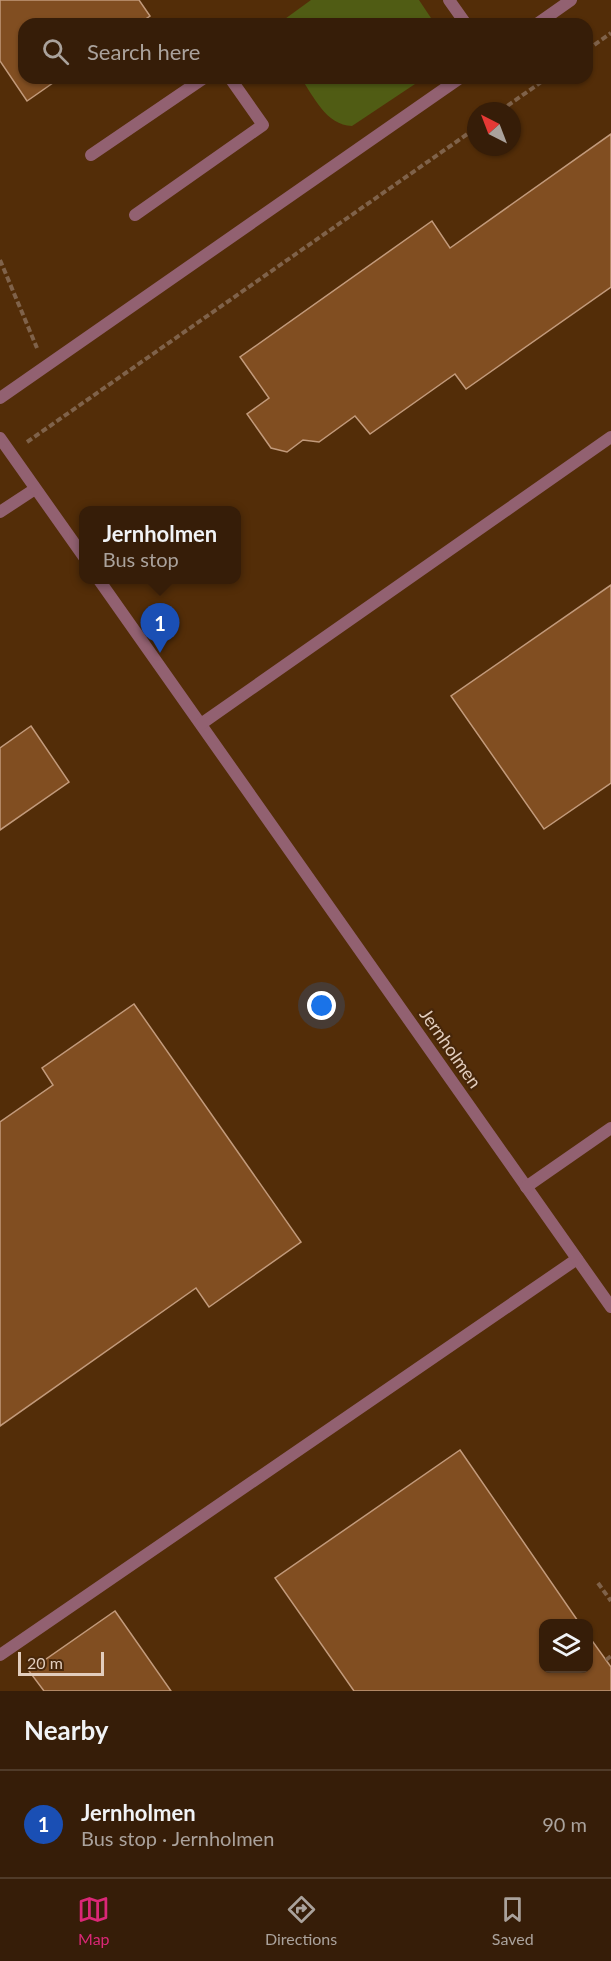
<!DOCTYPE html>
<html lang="en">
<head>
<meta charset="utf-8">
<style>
  body { margin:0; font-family:Lato,sans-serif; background:#412a16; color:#f1f3f6 }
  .controls { position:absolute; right:18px; bottom:18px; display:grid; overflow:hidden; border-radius:12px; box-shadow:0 2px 4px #0004 }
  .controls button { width:54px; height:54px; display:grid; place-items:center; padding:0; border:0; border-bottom:2px solid #503b29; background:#361d08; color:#f1f3f6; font:30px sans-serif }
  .compass { position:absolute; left:467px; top:102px; width:54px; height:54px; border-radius:50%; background:#361d08; box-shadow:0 2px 4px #0004; rotate:318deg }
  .scale { position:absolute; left:18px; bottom:15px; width:86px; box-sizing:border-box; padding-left:6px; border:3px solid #e2cdbd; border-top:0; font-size:16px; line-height:21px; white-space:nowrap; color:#e2cdbd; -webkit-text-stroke:4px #48270a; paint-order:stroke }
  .you { position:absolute; left:322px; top:1006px; width:21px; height:21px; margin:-15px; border:4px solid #fff; border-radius:50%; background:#1a73e8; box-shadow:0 0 0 9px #1a73e833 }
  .badge { display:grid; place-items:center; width:39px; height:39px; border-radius:50%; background:#db2777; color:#fff; font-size:20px; font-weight:700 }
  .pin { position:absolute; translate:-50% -50px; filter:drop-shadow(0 2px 3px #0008) }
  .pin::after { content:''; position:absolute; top:32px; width:21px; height:18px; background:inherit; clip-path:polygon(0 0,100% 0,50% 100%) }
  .popup { position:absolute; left:79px; top:506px; width:162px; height:78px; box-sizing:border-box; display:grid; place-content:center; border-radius:12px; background:#361d08; filter:drop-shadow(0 2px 4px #0005); font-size:20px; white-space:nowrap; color:#aaa29c }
  .popup b { font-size:22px; color:#f1f3f6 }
  .popup::after { content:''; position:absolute; left:50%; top:100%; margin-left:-12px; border:12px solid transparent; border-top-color:#361d08 }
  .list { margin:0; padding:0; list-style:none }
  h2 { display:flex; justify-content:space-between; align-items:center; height:78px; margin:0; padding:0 24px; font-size:26px }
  h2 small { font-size:20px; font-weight:400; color:#aaa29c }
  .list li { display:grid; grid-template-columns:39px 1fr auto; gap:18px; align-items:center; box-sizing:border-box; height:108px; padding:0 24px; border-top:2px solid #503b29 }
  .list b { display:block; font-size:22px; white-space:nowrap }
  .list p { margin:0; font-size:20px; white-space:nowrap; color:#aaa29c }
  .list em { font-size:20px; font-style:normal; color:#aaa29c }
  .icon { flex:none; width:33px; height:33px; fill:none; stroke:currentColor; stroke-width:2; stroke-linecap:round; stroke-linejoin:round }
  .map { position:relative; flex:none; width:611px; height:1691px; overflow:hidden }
  .search { position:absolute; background:#361d08; box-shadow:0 2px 4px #0004; left:18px; right:18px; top:18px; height:66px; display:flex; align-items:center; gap:15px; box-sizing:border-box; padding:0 21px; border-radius:18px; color:#aaa29c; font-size:22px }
  .sheet { height:186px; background:#361d08 }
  nav { display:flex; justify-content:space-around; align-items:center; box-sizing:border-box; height:84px; border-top:2px solid #503b29; background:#361d08; font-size:16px; color:#aaa29c }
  nav a { display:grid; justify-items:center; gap:3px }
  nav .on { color:#db2777 }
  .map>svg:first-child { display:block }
  .built { fill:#532d08; fill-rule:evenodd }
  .green { fill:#505c14 }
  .building { fill:#814e21; stroke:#c29a7b; stroke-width:1.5 }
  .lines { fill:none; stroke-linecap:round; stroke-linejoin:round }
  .path { stroke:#7f624a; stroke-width:4; stroke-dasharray:6 3; stroke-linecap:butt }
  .service { stroke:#926171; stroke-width:12 }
  .minor { stroke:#926171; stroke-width:12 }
  .labels { text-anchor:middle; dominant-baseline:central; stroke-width:4.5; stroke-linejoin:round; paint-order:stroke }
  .street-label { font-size:18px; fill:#e2cdbd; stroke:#48270a }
</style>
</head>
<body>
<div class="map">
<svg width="611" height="1691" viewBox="0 0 611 1691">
  <rect width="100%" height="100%" fill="#48270a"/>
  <path class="built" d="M0 0H611V1691H0ZM24 24H587V78H24ZM476 111H512V147H476ZM84 510H237V580H84ZM544 1624H588V1668H544Z"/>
  <g class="green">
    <polygon points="311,0 419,0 435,24 278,24"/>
    <path d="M301 78H424L352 126C326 125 314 97 301 78Z"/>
  </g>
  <g class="building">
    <polygon points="0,0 139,0 150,16 138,24 24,24 24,78 60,78 27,101 0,61"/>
    <polygon points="611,134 611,287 466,389 455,374 370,434 355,416 319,442 303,440 287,452 271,448 247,414 269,398 240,357 432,221 450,248"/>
    <polygon points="611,585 611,783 544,829 451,696"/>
    <polygon points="31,726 69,782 0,830 0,748"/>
    <polygon points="134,1004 301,1242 209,1307 196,1288 0,1426 0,1122 53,1085 42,1068"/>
    <polygon points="460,1450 580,1624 544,1624 544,1668 588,1668 588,1635 611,1667 611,1691 354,1691 275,1578"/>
    <polygon points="115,1611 171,1691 44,1691 29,1671"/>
  </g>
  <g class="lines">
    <g class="path">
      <polyline points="587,50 611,33"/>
      <polyline points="500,111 547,78"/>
      <polyline points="0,260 37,348"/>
      <polyline points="27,442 476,128"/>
      <polyline points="598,1583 611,1601"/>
      <polyline points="606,1660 611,1656"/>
    </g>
    <g class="service">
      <polyline points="449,0 466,24"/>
      <polyline points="537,24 571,0"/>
      <polyline points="91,155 204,78"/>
      <polyline points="135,215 263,125 230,78"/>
      <polyline points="0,398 460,78"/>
      <polyline points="0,512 35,489"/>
      <polyline points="0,1655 577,1259"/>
    </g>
    <g class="minor">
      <polyline points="0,438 84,557"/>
      <polyline points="99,580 611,1307"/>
      <polyline points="201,724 611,437"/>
      <polyline points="526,1187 611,1128"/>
    </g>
  </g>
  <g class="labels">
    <g class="street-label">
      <text transform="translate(451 1048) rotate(55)">Jernholmen</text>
    </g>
  </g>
</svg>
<div class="controls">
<button><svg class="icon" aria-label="layers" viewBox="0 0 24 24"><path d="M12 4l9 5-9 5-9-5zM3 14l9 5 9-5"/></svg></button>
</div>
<svg class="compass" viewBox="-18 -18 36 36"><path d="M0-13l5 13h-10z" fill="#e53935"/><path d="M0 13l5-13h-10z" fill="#aaa29c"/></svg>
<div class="scale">20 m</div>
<div class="you"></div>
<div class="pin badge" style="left:160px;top:653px;background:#1a4fb4">1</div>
<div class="popup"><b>Jernholmen</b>Bus stop</div>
<div class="search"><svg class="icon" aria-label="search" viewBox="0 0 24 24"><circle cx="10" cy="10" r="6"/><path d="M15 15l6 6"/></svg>Search here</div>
</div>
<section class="sheet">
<h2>Nearby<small></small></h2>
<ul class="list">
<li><span class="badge" style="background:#1a4fb4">1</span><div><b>Jernholmen</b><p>Bus stop · Jernholmen</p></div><em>90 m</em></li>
</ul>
</section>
<nav>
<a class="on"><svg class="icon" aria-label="map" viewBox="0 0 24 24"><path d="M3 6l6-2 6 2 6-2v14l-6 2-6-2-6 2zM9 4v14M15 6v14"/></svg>Map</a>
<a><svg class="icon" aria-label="directions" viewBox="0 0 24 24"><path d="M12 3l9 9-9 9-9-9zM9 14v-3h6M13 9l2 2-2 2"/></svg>Directions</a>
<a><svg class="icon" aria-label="saved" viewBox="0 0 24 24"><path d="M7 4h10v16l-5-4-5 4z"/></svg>Saved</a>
</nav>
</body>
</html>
